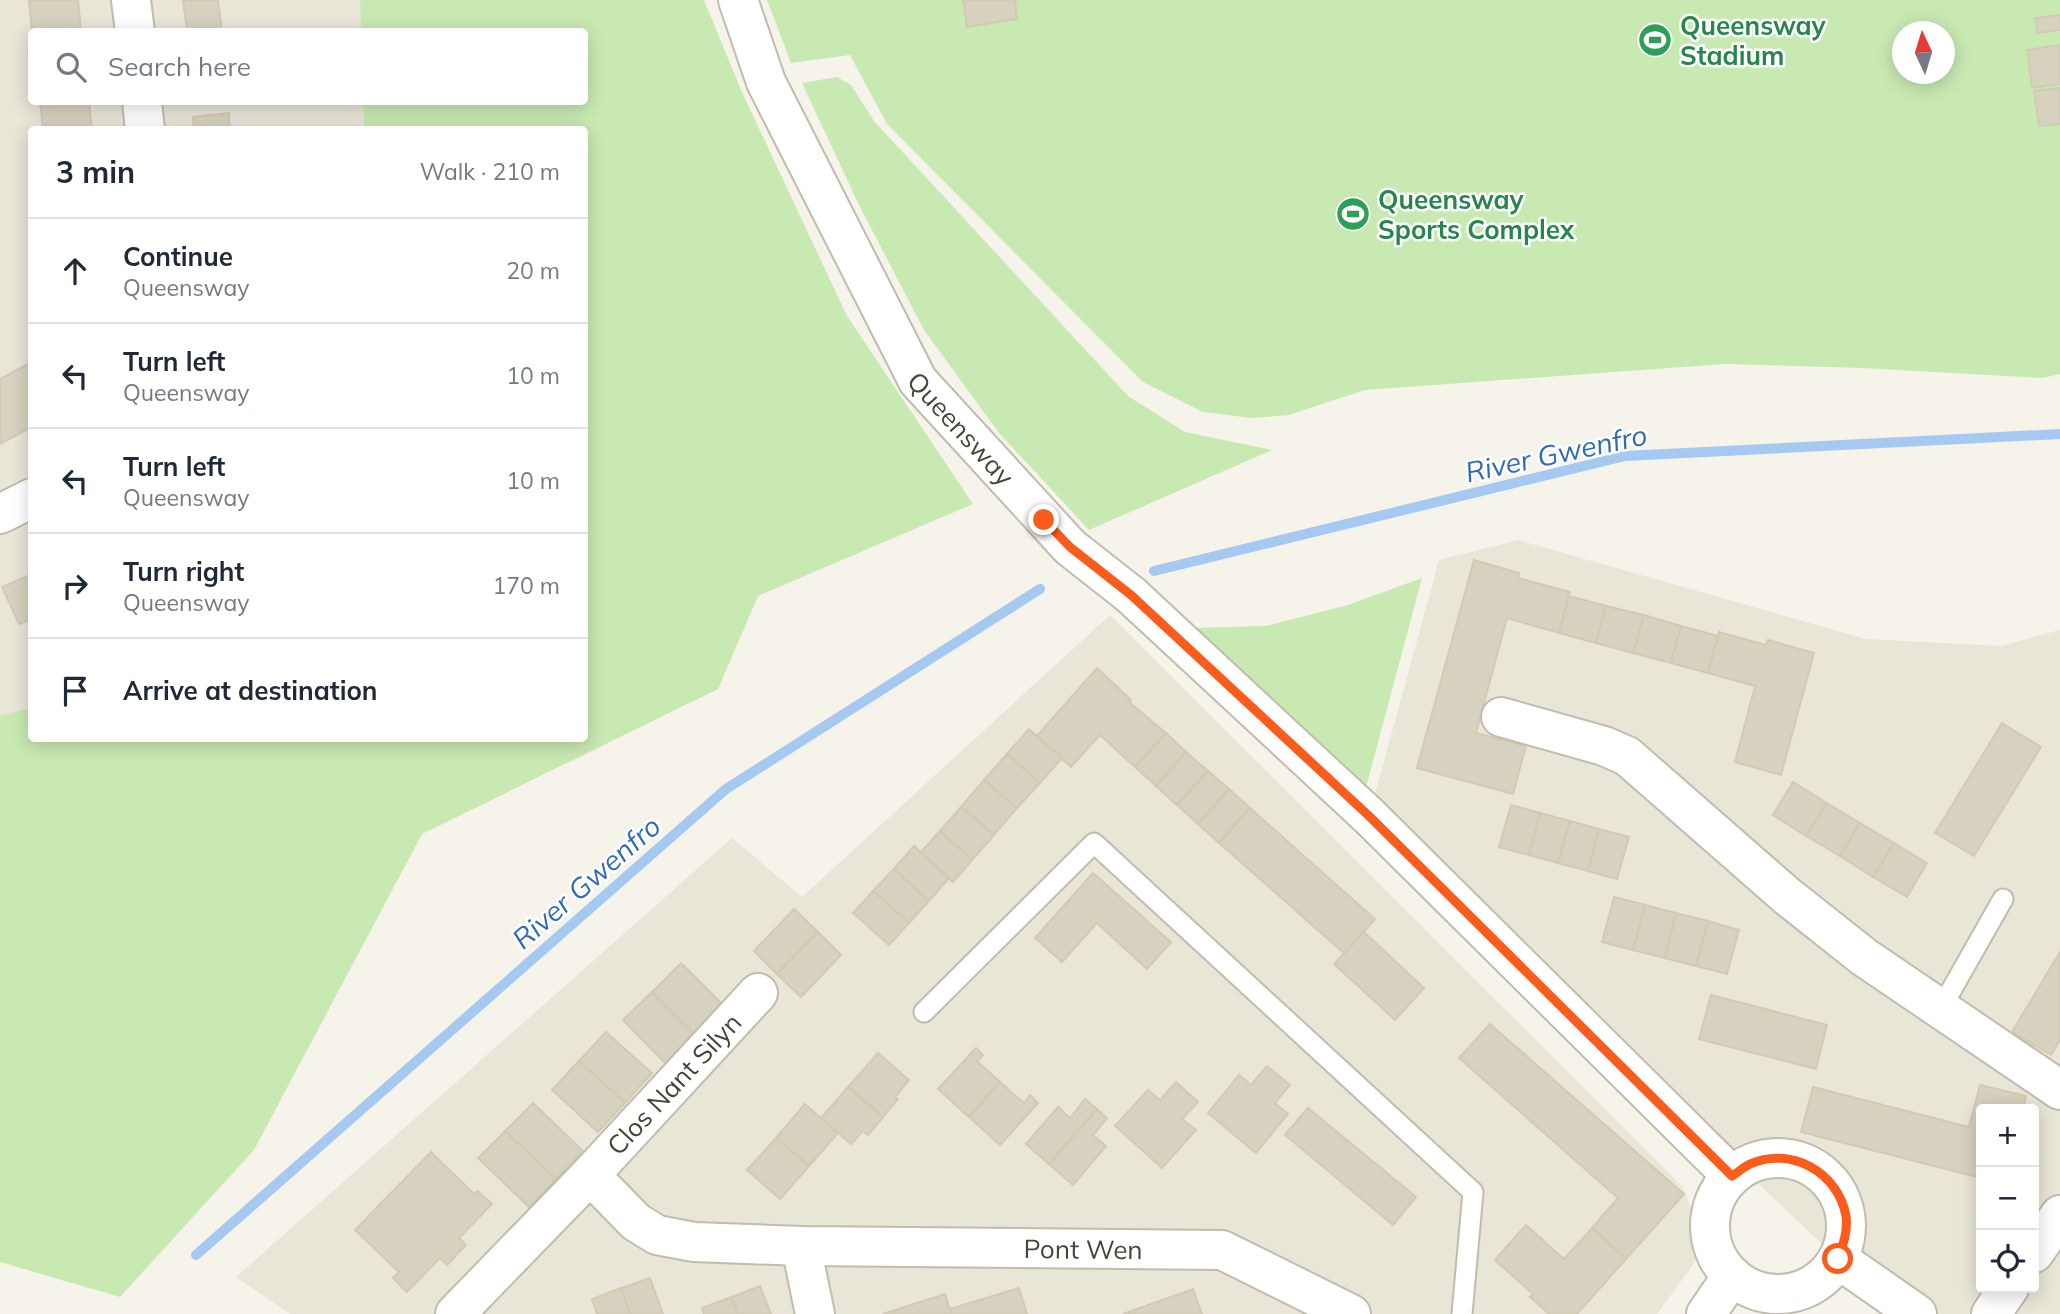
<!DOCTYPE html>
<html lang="en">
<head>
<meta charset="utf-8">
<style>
  body { margin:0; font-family:Mulish,sans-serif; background:#f6f6f7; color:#1f2937 }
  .controls { position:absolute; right:21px; bottom:21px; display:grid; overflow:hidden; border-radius:7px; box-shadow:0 4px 18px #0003 }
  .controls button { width:63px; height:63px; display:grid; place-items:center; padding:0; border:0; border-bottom:2px solid #e0e1e3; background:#fff; color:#1f2937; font:35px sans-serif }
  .compass { position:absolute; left:1892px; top:21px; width:63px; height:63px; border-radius:50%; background:#fff; box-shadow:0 4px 18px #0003; rotate:356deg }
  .stop { position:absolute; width:21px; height:21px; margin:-16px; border:5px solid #fb5b1b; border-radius:50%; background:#fff }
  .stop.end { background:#fb5b1b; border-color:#fff; box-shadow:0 2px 7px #0008 }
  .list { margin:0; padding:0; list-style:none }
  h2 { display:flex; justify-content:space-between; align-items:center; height:91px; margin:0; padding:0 28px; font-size:30px }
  h2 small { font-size:23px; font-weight:400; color:#747a83 }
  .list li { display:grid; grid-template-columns:46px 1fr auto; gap:21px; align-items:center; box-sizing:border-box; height:105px; padding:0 28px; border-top:2px solid #e0e1e3 }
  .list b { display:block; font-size:26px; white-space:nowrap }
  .list p { margin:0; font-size:23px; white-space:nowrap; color:#747a83 }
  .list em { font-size:23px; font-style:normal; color:#747a83 }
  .icon { flex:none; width:38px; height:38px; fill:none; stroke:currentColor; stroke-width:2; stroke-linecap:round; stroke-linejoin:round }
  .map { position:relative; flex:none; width:2060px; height:1314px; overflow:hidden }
  .search { position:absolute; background:#fff; box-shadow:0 4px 18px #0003; left:28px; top:28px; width:560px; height:77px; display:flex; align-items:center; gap:18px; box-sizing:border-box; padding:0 24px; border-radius:7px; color:#747a83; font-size:26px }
  .panel { position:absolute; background:#fff; box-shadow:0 4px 18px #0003; left:28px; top:126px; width:560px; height:616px; border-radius:7px }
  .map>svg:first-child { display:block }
  .residential { fill:#e9e6d8; fill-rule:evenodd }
  .green { fill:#c9e9b3; fill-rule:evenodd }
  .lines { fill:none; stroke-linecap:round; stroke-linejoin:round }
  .stream { stroke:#a6c9f1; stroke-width:10 }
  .building { fill:#d7d1bf; stroke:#d2cab2; stroke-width:2 }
  .service-casing { stroke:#c1bcac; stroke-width:23 }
  .minor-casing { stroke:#c1bcac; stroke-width:42 }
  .tertiary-casing { stroke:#c1bcac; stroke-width:42 }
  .service { stroke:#fff; stroke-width:19 }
  .minor { stroke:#fff; stroke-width:38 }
  .tertiary { stroke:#fff; stroke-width:38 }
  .route { stroke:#fb5b1b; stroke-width:9 }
  .labels { text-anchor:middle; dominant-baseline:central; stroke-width:5; stroke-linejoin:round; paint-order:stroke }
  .leisure-label { font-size:26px; font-weight:bold; fill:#27864d; stroke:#fff; text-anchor:start }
  .street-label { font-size:26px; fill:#494438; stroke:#fff }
  .water-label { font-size:28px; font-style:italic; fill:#2f6bb6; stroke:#fff }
</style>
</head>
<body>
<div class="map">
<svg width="2060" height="1314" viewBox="0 0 2060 1314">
  <rect width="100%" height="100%" fill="#f5f3ea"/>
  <g class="residential">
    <polygon points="0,0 360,0 361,31 32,32 32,102 363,102 364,129 32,130 31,708 0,715"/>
    <path d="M1518 540 1866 639 2001 646 2060 630V1314H1917L1838 1259 1369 816 1439 560ZM1981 1109H2034V1288H1981Z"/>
    <polygon points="1110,615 1682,1186 1697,1223 1695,1262 1657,1314 290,1314 236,1277 732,838 802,897"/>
  </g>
  <g class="green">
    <polygon points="360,0 704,0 741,90 847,316 973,504 758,596 718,689 422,834 254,1150 120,1297 0,1262 0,715 31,708 32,738 584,738 584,130 364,129 363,102 584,102 584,32 361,31"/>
    <path d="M767 0H2060V374L2042 378 1863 368 1725 364 1365 390 1289 415 1252 418 1203 412 1143 382 887 124 850 55 791 63ZM1902 32H1944V74H1902Z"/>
    <polygon points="837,77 851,85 874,121 1128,396 1185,432 1272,450 1089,530 999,433 924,330 859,205 802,83"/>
    <polygon points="1422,578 1365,791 1193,628 1266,626 1348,605"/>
  </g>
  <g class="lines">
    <g class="stream">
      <polyline points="1154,571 1625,456 2060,434"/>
      <polyline points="196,1255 726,789 1040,589"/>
    </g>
  </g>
  <g class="building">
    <polygon points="29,0 78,0 81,32 32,32"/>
    <polygon points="183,0 218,0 222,32 187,32"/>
    <polygon points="963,0 1015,0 1017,19 967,27"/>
    <polygon points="2060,15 2060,30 2037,33 2035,18"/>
    <polygon points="2060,45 2060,84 2032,88 2027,50"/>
    <polygon points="2060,88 2060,124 2039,126 2034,91"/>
    <polygon points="40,102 89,102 92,130 43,130"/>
    <polygon points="229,113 230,130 194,130 193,117"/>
    <polygon points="32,362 32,427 0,444 0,379"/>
    <polygon points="1474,560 1519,573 1518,578 1570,592 1559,633 1507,618 1476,733 1526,746 1513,794 1417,768"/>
    <polygon points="32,574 32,619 19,624 2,587"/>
    <polygon points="1569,596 1606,606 1596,643 1559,633"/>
    <polygon points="1606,606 1644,615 1633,653 1596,643"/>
    <polygon points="1644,615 1681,626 1671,663 1633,653"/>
    <polygon points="1681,626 1718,636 1708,673 1671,663"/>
    <polygon points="1719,632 1766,645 1768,640 1814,653 1781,775 1735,762 1755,686 1708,673"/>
    <polygon points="1097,668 1131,700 1129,702 1166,733 1135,767 1100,735 1071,767 1037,736"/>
    <polygon points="2002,723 2041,747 1974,856 1935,833"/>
    <polygon points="1029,729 1062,758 1040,783 1007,754"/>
    <polygon points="1166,733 1186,752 1156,786 1135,767"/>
    <polygon points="1186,752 1208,771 1177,805 1156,786"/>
    <polygon points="1007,754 1040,783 1017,808 984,780"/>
    <polygon points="1208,771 1229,789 1198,824 1177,805"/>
    <polygon points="984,780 1017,808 994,835 961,807"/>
    <polygon points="1793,782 1827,803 1806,836 1773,815"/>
    <polygon points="1229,789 1250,808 1219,843 1198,824"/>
    <polygon points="1827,803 1860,823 1840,856 1806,836"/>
    <polygon points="1511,805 1540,813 1529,855 1499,847"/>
    <polygon points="961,807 994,835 972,860 940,831"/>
    <polygon points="1250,808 1375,919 1345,954 1219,843"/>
    <polygon points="1540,813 1570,821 1558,863 1529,855"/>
    <polygon points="1570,821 1599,829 1588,871 1558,863"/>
    <polygon points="1860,823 1894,843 1873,877 1840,856"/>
    <polygon points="1599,829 1629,837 1617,879 1588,871"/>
    <polygon points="940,831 972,860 953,882 920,853"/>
    <polygon points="1894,843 1927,863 1907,897 1873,877"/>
    <polygon points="914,846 949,878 929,901 894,869"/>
    <polygon points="894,869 929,901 909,923 873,891"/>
    <polygon points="1093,873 1171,942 1147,969 1097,923 1062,962 1035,938"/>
    <polygon points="873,891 909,923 889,945 853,913"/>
    <polygon points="1614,897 1645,905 1633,950 1602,942"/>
    <polygon points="1645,905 1676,913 1665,958 1633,950"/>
    <polygon points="794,909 818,932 777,974 754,951"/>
    <polygon points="1676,913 1708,921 1696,966 1665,958"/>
    <polygon points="1708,921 1739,930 1727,974 1696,966"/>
    <polygon points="818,932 841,955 801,997 777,974"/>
    <polygon points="1364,932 1424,988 1395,1020 1334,964"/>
    <polygon points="2060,952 2060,1040 2051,1055 2012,1032"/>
    <polygon points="681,963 724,1006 695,1035 652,992"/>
    <polygon points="652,992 695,1035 666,1064 623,1020"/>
    <polygon points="1711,995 1827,1025 1816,1069 1699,1039"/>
    <polygon points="1490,1024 1684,1194 1626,1259 1592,1228 1618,1198 1459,1058"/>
    <polygon points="606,1032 652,1073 625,1103 579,1061"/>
    <polygon points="976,1048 983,1055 977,1061 1000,1082 969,1117 938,1089"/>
    <polygon points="878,1053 909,1080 895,1097 898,1099 883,1117 848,1087"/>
    <polygon points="579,1061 625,1103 598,1132 552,1090"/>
    <polygon points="1267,1066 1290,1085 1275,1103 1288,1114 1256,1153 1208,1113 1239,1075 1251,1085"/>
    <polygon points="1000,1082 1024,1103 1030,1095 1038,1103 1000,1145 969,1117"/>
    <polygon points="1176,1082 1198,1102 1182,1119 1196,1130 1162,1168 1115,1126 1148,1090 1160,1100"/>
    <polygon points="1980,1085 2026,1096 2023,1109 1981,1109 1981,1178 1801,1132 1813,1087 1969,1127"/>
    <polygon points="848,1087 883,1117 868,1135 863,1131 851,1144 821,1118"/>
    <polygon points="1085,1099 1097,1109 1049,1164 1026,1144 1058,1107 1070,1118"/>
    <polygon points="533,1103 583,1151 556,1179 505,1131"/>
    <polygon points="805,1104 838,1133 809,1166 776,1138"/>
    <polygon points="1308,1108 1416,1197 1393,1225 1285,1135"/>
    <polygon points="1097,1109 1107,1118 1093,1135 1106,1146 1073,1185 1049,1164"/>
    <polygon points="505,1131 556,1179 529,1207 478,1158"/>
    <polygon points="776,1138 809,1166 780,1199 747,1170"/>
    <polygon points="431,1152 474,1194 478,1191 492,1204 459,1238 466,1245 447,1265 440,1258 407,1292 393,1278 399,1272 355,1230"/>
    <polygon points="1526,1225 1564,1259 1592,1228 1626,1259 1577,1314 1549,1314 1530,1297 1533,1294 1495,1260"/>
    <polygon points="650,1278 663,1314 630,1314 621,1288"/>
    <polygon points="760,1286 771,1314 738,1314 731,1297"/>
    <polygon points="621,1288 630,1314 597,1314 592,1299"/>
    <polygon points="1019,1288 1027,1314 952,1314 950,1309"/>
    <polygon points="1193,1289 1202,1314 1123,1314"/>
    <polygon points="945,1294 951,1314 883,1314"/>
    <polygon points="731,1297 738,1314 704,1314 702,1308"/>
  </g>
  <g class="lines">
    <g class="service-casing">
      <g id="service">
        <polyline points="1940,1010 2003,899"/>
        <polyline points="924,1012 1094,843 1473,1192 1462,1314"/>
      </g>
    </g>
    <g class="minor-casing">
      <g id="minor">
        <polyline points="131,0 135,32"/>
        <polyline points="142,102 145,130"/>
        <polyline points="0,514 32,498"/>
        <polyline points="1501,717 1604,746 1627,756 1787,896 1864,957 2060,1090"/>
        <path id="s1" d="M758 993 590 1175 636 1222 657 1235 694 1242 801 1246 1222 1250 1351 1314"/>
        <polyline points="801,1246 815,1314"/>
        <polyline points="2034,1253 2060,1215"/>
        <polyline points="1838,1259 1917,1314"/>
        <polyline points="455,1314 590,1175"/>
        <polyline points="1706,1314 1732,1276"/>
        <polyline points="1991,1314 2009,1288"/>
      </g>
    </g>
    <g class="tertiary-casing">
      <g id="tertiary">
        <path id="s2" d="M738 0 766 82 918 381 1070 547 1131 595 1369 816 1732 1176"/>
        <circle cx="1778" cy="1226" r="68"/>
      </g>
    </g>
    <use href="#service" class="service"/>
    <use href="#minor" class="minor"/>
    <use href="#tertiary" class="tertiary"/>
  </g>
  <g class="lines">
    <path class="route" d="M1044 520 1070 547 1131 595 1369 816 1732 1176C1738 1172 1744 1167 1750 1164 1791 1146 1838 1172 1846 1216 1848 1231 1843 1245 1838 1259"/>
  </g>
  <defs>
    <g id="stadium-disc" transform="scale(1.75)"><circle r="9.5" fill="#2e9e5b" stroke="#fff"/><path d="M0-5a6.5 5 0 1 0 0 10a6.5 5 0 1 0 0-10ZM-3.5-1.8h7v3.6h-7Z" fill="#fff"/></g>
  </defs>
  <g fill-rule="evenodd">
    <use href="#stadium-disc" x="1655" y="40"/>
    <use href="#stadium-disc" x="1353" y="214"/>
  </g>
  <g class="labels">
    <g class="leisure-label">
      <text x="1680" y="25">Queensway<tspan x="1680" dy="30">Stadium</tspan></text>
      <text x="1378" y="199">Queensway<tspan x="1378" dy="30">Sports Complex</tspan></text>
    </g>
    <g class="street-label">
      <text stroke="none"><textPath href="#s2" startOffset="486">Queensway</textPath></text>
      <text transform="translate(674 1084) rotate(-47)">Clos Nant Silyn</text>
      <text stroke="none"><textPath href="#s1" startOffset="765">Pont Wen</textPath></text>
    </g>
    <g class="water-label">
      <text transform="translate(1556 453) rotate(-12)">River Gwenfro</text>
      <text transform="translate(586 882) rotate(-41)">River Gwenfro</text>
    </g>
  </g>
</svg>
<div class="controls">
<button>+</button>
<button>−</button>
<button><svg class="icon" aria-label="locate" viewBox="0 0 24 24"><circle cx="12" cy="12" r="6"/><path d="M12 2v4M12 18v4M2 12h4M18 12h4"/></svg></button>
</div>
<svg class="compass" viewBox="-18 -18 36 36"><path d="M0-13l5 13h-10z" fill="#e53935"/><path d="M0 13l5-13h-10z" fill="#747a83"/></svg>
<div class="stop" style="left:1838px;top:1259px"></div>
<div class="stop end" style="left:1044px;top:520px"></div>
<div class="search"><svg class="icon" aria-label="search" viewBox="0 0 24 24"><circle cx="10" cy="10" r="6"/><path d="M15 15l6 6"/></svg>Search here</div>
<section class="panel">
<h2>3 min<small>Walk · 210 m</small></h2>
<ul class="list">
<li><svg class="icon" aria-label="ahead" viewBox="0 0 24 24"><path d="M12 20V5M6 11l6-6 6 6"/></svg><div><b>Continue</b><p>Queensway</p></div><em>20 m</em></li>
<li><svg class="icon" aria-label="left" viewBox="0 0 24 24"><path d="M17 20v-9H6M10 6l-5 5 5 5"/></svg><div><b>Turn left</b><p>Queensway</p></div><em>10 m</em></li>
<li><svg class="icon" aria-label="left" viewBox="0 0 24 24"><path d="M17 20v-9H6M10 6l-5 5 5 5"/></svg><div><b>Turn left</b><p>Queensway</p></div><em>10 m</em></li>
<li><svg class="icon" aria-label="right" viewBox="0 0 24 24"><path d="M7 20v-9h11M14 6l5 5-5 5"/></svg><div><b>Turn right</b><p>Queensway</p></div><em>170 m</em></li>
<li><svg class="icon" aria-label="arrive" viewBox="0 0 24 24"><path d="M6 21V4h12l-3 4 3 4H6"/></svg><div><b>Arrive at destination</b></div></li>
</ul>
</section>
</div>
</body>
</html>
